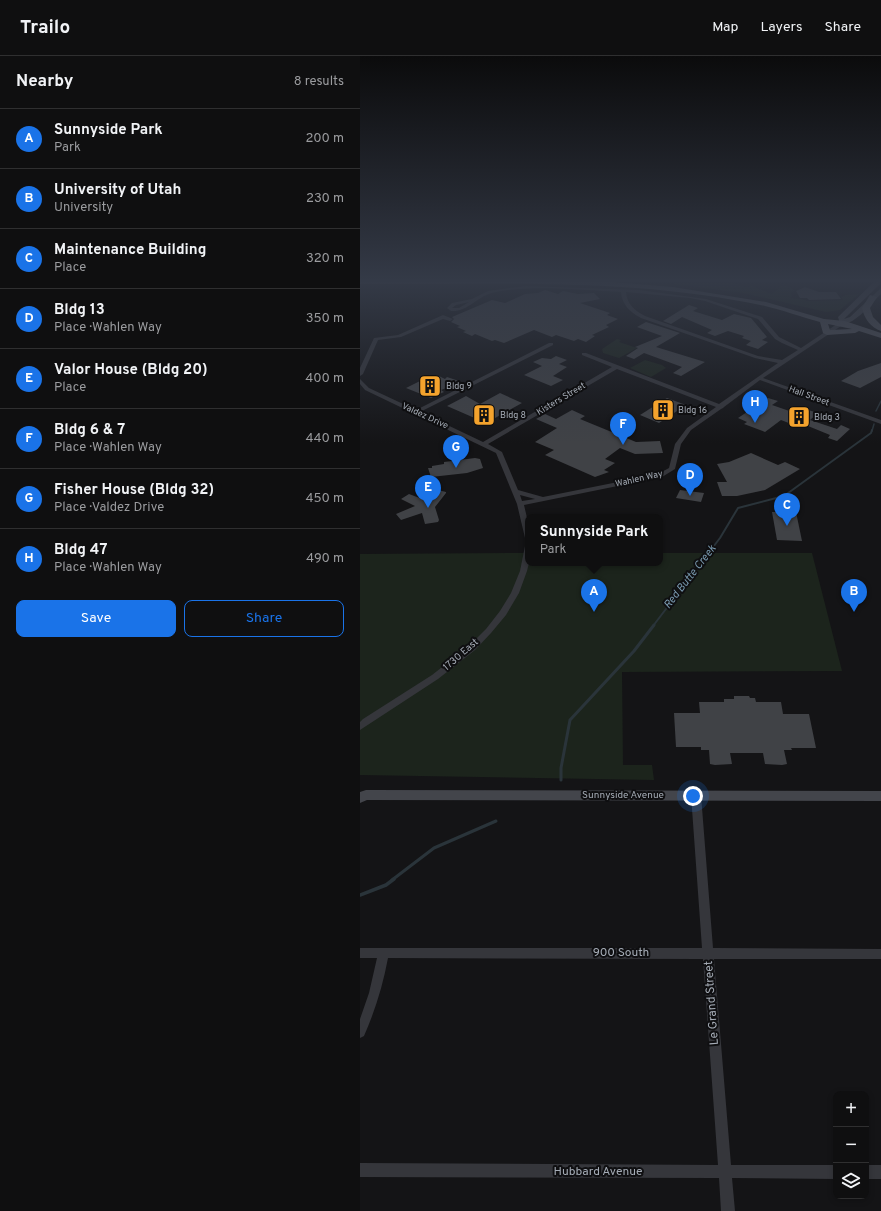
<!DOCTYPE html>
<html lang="en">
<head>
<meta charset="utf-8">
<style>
  body { margin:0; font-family:Overpass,sans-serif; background:#1d1d1e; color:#f1f3f6 }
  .controls { position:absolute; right:12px; bottom:12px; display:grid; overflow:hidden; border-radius:8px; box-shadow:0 2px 6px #0003 }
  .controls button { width:36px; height:36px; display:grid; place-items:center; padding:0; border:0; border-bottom:1px solid #2f2f30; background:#0f0f10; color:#f1f3f6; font:20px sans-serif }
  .you { position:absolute; left:333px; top:740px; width:14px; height:14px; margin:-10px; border:3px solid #fff; border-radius:50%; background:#1a73e8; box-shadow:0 0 0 6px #1a73e833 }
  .badge { display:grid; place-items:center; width:26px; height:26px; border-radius:50%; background:#1a73e8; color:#fff; font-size:13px; font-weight:700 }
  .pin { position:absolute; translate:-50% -33px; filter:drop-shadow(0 1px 2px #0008) }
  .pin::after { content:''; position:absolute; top:21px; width:14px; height:12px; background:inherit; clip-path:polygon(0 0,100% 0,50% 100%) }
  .popup { position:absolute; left:165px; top:458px; width:138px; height:52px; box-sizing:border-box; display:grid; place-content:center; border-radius:8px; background:#0f0f10; filter:drop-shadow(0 1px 3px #0005); font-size:13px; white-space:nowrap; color:#9b9c9f }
  .popup b { font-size:15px; color:#f1f3f6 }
  .popup::after { content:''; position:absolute; left:50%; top:100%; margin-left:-8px; border:8px solid transparent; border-top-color:#0f0f10 }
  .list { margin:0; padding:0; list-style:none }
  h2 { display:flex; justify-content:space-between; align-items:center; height:52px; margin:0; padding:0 16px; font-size:17px }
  h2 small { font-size:13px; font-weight:400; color:#9b9c9f }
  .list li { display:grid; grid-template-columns:26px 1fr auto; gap:12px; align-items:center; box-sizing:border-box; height:60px; padding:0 16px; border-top:1px solid #2f2f30 }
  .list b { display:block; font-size:15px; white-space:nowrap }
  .list p { margin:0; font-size:13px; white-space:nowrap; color:#9b9c9f }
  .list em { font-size:13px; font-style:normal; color:#9b9c9f }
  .actions { display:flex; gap:8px; padding:12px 16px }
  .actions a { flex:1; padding:9px 0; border:1px solid #1a73e8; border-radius:8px; text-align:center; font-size:14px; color:#1a73e8 }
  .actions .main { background:#1a73e8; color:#fff }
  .icon { flex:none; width:22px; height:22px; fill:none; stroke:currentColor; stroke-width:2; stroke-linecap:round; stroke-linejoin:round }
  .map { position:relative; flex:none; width:521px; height:1155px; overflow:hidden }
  header { display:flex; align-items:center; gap:24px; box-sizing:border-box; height:56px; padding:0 20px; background:#0f0f10; border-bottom:1px solid #2f2f30 }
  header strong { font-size:19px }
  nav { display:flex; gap:22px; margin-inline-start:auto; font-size:14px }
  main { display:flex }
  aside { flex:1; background:#0f0f10 }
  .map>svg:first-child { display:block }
  .green { fill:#1c241c }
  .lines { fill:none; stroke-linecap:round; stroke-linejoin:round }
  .stream-far3 { stroke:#2a343a; stroke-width:1.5 }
  .stream-far2 { stroke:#2a343a; stroke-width:2 }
  .stream-far1 { stroke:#2a343a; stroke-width:3 }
  .stream { stroke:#2a343a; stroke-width:3.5 }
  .building { fill:#404246 }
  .street { fill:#35363b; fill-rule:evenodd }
  .secondary { fill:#43454b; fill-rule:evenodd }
  .primary { fill:#51535a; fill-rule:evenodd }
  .labels { text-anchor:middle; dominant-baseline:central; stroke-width:4; stroke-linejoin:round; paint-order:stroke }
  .far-poi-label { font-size:9px; fill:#a5acb6; stroke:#0f0f11; text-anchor:start }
  .far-street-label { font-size:9px; fill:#a5acb6; stroke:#0f0f11 }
  .street-label { font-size:10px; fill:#a5acb6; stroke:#0f0f11 }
  .water-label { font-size:11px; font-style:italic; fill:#7b9cb2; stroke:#0f0f11 }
  .near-street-label { font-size:12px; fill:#a5acb6; stroke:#0f0f11 }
</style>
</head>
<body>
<header>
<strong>Trailo</strong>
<nav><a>Map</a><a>Layers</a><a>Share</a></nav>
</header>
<main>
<aside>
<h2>Nearby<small>8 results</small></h2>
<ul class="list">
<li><span class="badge">A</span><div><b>Sunnyside Park</b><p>Park</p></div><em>200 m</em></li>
<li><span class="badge">B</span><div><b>University of Utah</b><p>University</p></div><em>230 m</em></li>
<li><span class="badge">C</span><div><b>Maintenance Building</b><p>Place</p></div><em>320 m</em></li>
<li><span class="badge">D</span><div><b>Bldg 13</b><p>Place · Wahlen Way</p></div><em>350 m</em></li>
<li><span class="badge">E</span><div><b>Valor House (Bldg 20)</b><p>Place</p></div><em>400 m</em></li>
<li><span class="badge">F</span><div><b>Bldg 6 &amp; 7</b><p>Place · Wahlen Way</p></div><em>440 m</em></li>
<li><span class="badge">G</span><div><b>Fisher House (Bldg 32)</b><p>Place · Valdez Drive</p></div><em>450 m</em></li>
<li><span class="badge">H</span><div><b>Bldg 47</b><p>Place · Wahlen Way</p></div><em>490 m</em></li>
</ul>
<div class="actions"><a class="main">Save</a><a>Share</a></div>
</aside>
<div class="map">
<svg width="521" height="1155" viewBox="0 0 521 1155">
  <rect width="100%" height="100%" fill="#141416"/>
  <g class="green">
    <polygon points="292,225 370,225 384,231 392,230 412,238 423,228 435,234 431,237 432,240 430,242 442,243 447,245 483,244 481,241 485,240 485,239 499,238 480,254 466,256 383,237"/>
    <polygon points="257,283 261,284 259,286 277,292 259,302 243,297 242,293"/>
    <polygon points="285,304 302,309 306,312 291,321 270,312"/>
    <polygon points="168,497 168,507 300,507 300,497 452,497 482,615 262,616 263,709 292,709 294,724 0,719 0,498"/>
  </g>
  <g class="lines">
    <g class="stream-far3">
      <polyline points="516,355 521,345"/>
      <polyline points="512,375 514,368"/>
    </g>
    <polyline class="stream-far2" points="293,570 360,482 378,452 424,440 511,377 512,374"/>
    <g class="stream-far1">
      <polyline points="201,724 201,712 210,664 274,595 294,569"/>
      <polyline points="32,824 74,792 136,765"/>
    </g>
    <polyline class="stream" points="0,839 26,829 34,823"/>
  </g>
  <g class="building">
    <polygon points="445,231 459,236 476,236 481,243 449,244 447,242 440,242 436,235"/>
    <polygon points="185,234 198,238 203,235 218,238 234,237 240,243 220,247 250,257 247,259 258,263 246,269 249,271 232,279 235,280 226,286 218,283 214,285 196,279 192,281 174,274 144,287 135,284 132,285 115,278 112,280 103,276 106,275 97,271 100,270 91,266 94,263 92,261 132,244 145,247 165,238 178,237"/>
    <polygon points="329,249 338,252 333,255 362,264 374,258 391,262 407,281 402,284 408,286 398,293 386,289 391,285 382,282 384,280 368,275 355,280 347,277 352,274 322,261 311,268 303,265"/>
    <polygon points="286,266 320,277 296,291 345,306 321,320 313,317 322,311 284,297 274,303 266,300 278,292 275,291 302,280 277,271"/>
    <polygon points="196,300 207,304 199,308 207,311 193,320 203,324 191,330 164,319 182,310 173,306 182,302 191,303"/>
    <polygon points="521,307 521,321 500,332 481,325 498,315"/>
    <polygon points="79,320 85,323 87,321 99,325 92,328 94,329 81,334 84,336 71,342 46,332 66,322 71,324"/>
    <polygon points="140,337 162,347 126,367 87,350 106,340 120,348"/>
    <polygon points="307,342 326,349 299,367 280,359"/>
    <polygon points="408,342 418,345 412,349 438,358 445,353 458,357 450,364 477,373 481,369 490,373 477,385 468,382 470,379 448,370 439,371 421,364 405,376 384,368 387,366 378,362"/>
    <polygon points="212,354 225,360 220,363 276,386 300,385 303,397 275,398 260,392 245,403 255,407 244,414 249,416 235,421 185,399 194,394 175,386 197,372 176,363 185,358 196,363"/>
    <polygon points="391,397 418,409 425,406 440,413 405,434 377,440 362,440 357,426 367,426 357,408 369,406"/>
    <polygon points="115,402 120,403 123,412 107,417 71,421 68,412 72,412 72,410 84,408 84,406"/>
    <polygon points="74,433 86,436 86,437 75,451 79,464 78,466 65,468 62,457 41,464 36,458 55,450 41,443 49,438 65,444"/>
    <polygon points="320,434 344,437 341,446 316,442"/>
    <polygon points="412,456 436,456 442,485 417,484"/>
    <polygon points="374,640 389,640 390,642 395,642 396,646 421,646 423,658 449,658 456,692 431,692 432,694 424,694 427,708 422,709 405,708 403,697 370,697 372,708 355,709 350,708 349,694 341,694 341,691 316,691 314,657 340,657 339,646 364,646 364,643 374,643"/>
  </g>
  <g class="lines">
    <g class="street">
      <path d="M166 230 279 234 346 243 402 261 419 281 441 292 480 266H484V268L403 322 521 364V368L400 324 364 351 363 352 361 353 331 374 321 388 315 413 302 421 164 449 168 466V482H165L157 448 136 397 5 334 0 328V323L9 332 56 354 189 287H193V289L60 356 123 386 252 311 222 299V297H226L359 348 418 307 395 302 281 262C270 256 262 249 261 236 222 234 169 228 132 237 116 241 108 256 91 255L87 252 92 247 112 243 128 235ZM266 236 330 242 345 245 398 263 415 283 422 287 438 294 422 304 398 300 285 260C274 254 267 248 266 236ZM109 246 99 252H92L96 249ZM257 313 356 351 327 372 315 388 309 412 298 418 183 441 158 434 142 396 128 388ZM160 439 175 443 162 445Z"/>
      <polygon points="83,259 93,263 90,265 83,263 41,281 18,284 3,318 0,320 0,312 14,282 38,279"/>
      <polygon points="165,490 168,490 169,507 167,515 159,537 146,559 131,577 115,594 78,623 0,674 0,666 3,663 72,619 109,590 126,573 140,555 151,537 160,515"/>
      <path d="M336 735 339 736 341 739 353 892 521 893V903H354L371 1109H476V1123L372 1122 375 1155H361L359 1122 0 1121V1107L358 1109 343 903 28 902C23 929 15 955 4 980L0 982V963L9 937 17 902H0V892H342L331 739 333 736Z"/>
      <rect x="506" y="1109" width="15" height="14"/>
    </g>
    <g class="secondary">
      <path d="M515 225 521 227 484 263 490 261 521 232V238C511 247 495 270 480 268L478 261Z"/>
      <polygon points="6,734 521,735 521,745 7,744 0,747 0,736"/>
    </g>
    <g class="primary">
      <path d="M0 225H240L313 231 406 246 464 263 485 265 521 277V282L499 275 495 277 467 279 463 277 460 266C441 261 423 254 405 250 272 221 135 229 0 228ZM468 268 492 273 470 274Z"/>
      <path d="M510 239 517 241 510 252 513 261 521 269V275C511 272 504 262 502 252Z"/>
    </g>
  </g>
  <linearGradient id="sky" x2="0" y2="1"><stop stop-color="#0b0b0c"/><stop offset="0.58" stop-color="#343a47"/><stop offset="1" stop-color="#343a47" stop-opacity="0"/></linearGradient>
  <rect width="521" height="387" fill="url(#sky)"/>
  <defs>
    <g id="building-square" transform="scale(1.15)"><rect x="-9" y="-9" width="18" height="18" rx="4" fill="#f4a32d" stroke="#0f0f11"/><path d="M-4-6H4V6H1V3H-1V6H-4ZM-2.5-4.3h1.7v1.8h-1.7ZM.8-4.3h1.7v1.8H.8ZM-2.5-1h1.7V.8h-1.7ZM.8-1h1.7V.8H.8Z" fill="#111"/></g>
  </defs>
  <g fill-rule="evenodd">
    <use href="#building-square" x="70" y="330"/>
    <use href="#building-square" x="303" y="354"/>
    <use href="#building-square" x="124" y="359"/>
    <use href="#building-square" x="439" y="361"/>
  </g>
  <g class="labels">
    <g class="far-poi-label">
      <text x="86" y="330">Bldg 9</text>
      <text x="318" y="354">Bldg 16</text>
      <text x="140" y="359">Bldg 8</text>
      <text x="454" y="361">Bldg 3</text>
    </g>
    <g class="far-street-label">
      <text transform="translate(449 340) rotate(20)">Hall Street</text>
      <text transform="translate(201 343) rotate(-31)">Kisters Street</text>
      <text transform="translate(65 360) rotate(25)">Valdez Drive</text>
      <text transform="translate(279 423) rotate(-13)">Wahlen Way</text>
    </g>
    <g class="street-label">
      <text transform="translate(101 599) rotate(-41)">1730 East</text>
      <text x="263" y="739">Sunnyside Avenue</text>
    </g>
    <g class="water-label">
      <text transform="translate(330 521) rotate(-52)">Red Butte Creek</text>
    </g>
    <g class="near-street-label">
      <text x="261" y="897">900 South</text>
      <text transform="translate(352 947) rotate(-94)">Le Grand Street</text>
      <text x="238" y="1116">Hubbard Avenue</text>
    </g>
  </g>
</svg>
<div class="controls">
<button>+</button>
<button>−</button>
<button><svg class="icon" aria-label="layers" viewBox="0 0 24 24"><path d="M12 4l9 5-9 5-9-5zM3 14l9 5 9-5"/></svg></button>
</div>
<div class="you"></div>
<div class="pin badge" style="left:234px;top:556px">A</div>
<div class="popup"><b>Sunnyside Park</b>Park</div>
<div class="pin badge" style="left:494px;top:556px">B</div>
<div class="pin badge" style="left:427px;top:470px">C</div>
<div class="pin badge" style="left:330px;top:440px">D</div>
<div class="pin badge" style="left:68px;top:452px">E</div>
<div class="pin badge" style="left:263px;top:389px">F</div>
<div class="pin badge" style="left:96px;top:412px">G</div>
<div class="pin badge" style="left:395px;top:367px">H</div>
</div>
</main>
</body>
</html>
